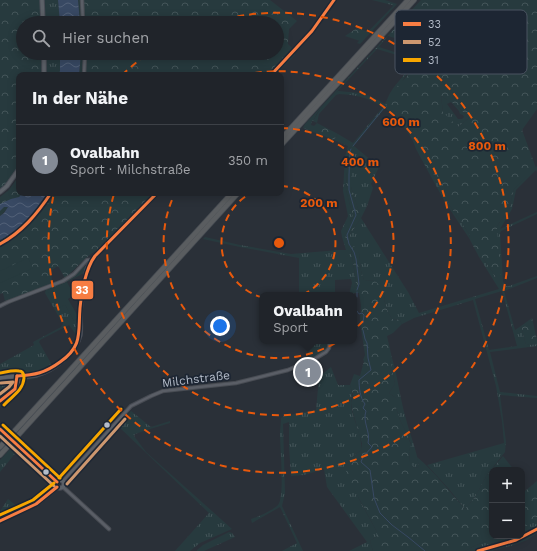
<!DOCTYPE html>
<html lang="de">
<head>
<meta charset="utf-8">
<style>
  body { margin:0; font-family:"Work Sans",sans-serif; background:#2d3036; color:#f1f3f6 }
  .controls { position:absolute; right:12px; bottom:12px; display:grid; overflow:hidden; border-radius:8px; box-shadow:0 2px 10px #0003 }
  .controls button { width:36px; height:36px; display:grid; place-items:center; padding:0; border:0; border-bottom:1px solid #3d4147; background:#20242a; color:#f1f3f6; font:20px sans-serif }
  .you { position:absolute; left:220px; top:326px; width:14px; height:14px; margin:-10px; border:3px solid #fff; border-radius:50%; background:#1a73e8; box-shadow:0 0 0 6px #1a73e833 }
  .badge { display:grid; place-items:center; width:26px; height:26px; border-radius:50%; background:#848b96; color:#fff; font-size:13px; font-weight:700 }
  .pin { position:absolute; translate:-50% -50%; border:2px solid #fff; box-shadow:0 1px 4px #0006 }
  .popup { position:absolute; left:259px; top:292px; width:98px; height:52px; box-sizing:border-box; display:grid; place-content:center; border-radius:8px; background:#20242a; filter:drop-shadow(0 1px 3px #0005); font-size:13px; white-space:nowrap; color:#a2a4a8 }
  .popup b { font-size:15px; color:#f1f3f6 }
  .popup::after { content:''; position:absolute; left:50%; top:100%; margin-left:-8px; border:8px solid transparent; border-top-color:#20242a }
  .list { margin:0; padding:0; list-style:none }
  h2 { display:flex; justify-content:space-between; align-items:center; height:52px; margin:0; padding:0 16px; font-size:17px }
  h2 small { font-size:13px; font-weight:400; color:#a2a4a8 }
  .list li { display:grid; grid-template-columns:26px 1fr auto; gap:12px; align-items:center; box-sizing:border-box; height:72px; padding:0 16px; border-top:1px solid #3d4147 }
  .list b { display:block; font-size:15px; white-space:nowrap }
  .list p { margin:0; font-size:13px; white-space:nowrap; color:#a2a4a8 }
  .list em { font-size:13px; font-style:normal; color:#a2a4a8 }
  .icon { flex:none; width:22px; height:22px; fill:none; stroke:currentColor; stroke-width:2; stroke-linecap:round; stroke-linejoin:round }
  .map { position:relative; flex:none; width:537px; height:551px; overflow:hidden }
  .search { position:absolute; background:#20242a; box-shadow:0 2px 10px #0003; left:16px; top:16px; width:268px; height:44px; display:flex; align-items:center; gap:10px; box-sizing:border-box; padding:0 14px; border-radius:22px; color:#a2a4a8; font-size:15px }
  .panel { position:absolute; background:#20242a; box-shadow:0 2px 10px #0003; left:16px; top:72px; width:268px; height:124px; border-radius:8px }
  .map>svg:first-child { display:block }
  .grass { fill:url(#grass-tufts); fill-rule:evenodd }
  .forest { fill:url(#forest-crowns); fill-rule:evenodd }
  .garden { fill:#273a3e }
  .water { fill:url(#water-waves) }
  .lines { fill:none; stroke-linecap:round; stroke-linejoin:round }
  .stream { stroke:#384963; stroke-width:1 }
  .minor-casing { stroke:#484c53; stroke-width:4.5 }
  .major-casing { stroke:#484c55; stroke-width:5.5 }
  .highway-casing { stroke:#474c53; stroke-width:6 }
  .minor { stroke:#5a5e66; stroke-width:2.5 }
  .major { stroke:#5c6168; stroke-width:3.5 }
  .highway { stroke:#5a5d60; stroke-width:4.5 }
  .major-bridge-casing { stroke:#484c55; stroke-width:5.5; stroke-linecap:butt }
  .major-bridge { stroke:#5c6168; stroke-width:3.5 }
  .bus-1-casing { stroke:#1d2633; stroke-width:6 }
  .bus-2-casing { stroke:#1d2633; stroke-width:6 }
  .bus-3-casing { stroke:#1d2633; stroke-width:6 }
  .bus-1 { stroke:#f77d43; stroke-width:3 }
  .bus-2 { stroke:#cd976f; stroke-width:3 }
  .bus-3 { stroke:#f7a600; stroke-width:3 }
  .ring { fill:none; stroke:#e8590c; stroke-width:2; stroke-dasharray:7 5 }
  .bus-dot { fill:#b4bcc9; stroke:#1d2633; stroke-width:1.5 }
  .labels { text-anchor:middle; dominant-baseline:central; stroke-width:3.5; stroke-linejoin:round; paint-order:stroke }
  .street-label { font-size:12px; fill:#b4bcc9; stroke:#1d2633 }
  .key { fill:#1d2633; stroke:#4a5360; stroke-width:1 }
  .key-label { font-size:11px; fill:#b4bcc9 }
  .centre { fill:#e8590c; stroke:#1d2633; stroke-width:2 }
  .ring-label { font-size:12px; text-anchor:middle; font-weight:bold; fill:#e8590c; stroke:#1d2633; stroke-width:3.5; stroke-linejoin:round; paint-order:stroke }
  .line-badge { stroke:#1d2633; stroke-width:1.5 }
  .badge-label { font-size:11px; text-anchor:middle; font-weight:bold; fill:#fff }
</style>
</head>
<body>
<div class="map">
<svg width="537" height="551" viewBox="0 0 537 551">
  <defs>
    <pattern id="grass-tufts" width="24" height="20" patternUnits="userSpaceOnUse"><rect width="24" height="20" fill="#273a3e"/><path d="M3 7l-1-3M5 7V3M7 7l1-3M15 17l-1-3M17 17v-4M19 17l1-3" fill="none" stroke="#445559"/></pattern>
    <pattern id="forest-crowns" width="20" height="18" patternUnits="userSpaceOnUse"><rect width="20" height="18" fill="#273a3e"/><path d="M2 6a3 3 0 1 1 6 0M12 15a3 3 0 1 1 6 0" fill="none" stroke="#445559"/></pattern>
    <pattern id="water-waves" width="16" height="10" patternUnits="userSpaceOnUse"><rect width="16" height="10" fill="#384963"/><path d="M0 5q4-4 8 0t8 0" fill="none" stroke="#526178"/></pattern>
  </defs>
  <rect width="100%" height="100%" fill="#2a3038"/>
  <g class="grass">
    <polygon points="44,0 58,0 60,23 44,23"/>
    <polygon points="372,0 385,0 397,4 362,42 360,44 357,43 393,6 392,5"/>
    <path d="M410 43H412V55L413 59 412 67 404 78 390 110 407 125 415 139 413 141C404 125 399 120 385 108L354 146 379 167 371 184 373 188 367 206 361 218 408 292 419 313 499 289 479 257 483 258 496 277 497 226 509 209 514 189 537 166V172L536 170 516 190 512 209 500 229 537 212V214L501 231 500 233 503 281 505 286H509L537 276V278L504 291 515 330 521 326 526 345 537 344V346L490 352 500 392 537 396V398L500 395 506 442 505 452 487 475 475 497 465 509 448 488 427 465 504 443 502 421 496 386 473 300 414 318 402 324 400 320 392 319 388 312 384 300 385 293 375 281 364 280 361 271 359 253 351 249 356 282 354 287V293L353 295H349L352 283 351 279 335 280V293H340L341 295H299V258L240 247 203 239 205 237 240 245 291 254 339 250H346L342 237 341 231 348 216 343 191 345 157 348 146 334 140 338 134 353 143 383 107C366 97 358 95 339 94L336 95 319 114 317 123 313 121C319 110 328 99 338 91L360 93 370 96 385 104C387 100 389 94 392 90 399 79 409 74 410 59L377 49 379 47 410 57ZM350 147 352 149 351 161V187L361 218 349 236 350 221 353 216 346 190 348 153ZM502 291 517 346 489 350 475 299Z"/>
    <polygon points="46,53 60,53 60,72 58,75 45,75"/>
    <polygon points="441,96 451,102 447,104 458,119 462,119 464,117 463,115 460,114 459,111 452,103 457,106 469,118 458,127 437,132 443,112"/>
    <polygon points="429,173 433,173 446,200 470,235 469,238 445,202"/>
    <path d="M83 266 86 267 84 273 67 282 65 304 74 321 79 318V332L78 337 69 325 40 340 39 342 52 365 37 371 38 378 24 381C21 388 19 394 13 398 7 401 3 402 0 408V364L34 345 33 342 61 327 63 324 45 293 46 289C62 284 71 278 83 266Z"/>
    <polygon points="305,341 332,341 329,352 316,360 308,364 307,360 309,357"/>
    <path d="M392 358C398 378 400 399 406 419 410 435 417 451 419 467L414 468 410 464 409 451 411 444 407 434 400 420 396 408V398L389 393 395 384 390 359Z"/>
    <path d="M331 367 338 385H350C354 395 351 395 351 404 352 420 363 434 361 450L350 459 351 481 360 501 377 532V536L370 541 373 551H349L367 542 327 487 324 469 304 475 291 476 289 447V422L283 424 285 493 282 506 303 551H282L297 543 280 507 252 523 251 519C256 518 275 509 278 505 285 497 280 447 280 434 280 429 281 424 281 418L284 416 316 410 319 377Z"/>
    <polygon points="131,411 151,427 170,421 170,423 150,429 135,434 134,436 146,452 232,529 200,543 190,551 175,551 209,513 118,426"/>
    <polygon points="14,445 18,450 0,472 0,460"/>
    <polygon points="8,499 19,508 9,512 10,514 0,520 0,511"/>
    <polygon points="537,521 537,533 527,540 514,545 491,551 465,551 476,545 502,536 522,536 522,528"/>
    <polygon points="229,532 232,533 235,537 204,551 197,551 197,550 203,545"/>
  </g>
  <g class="forest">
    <polygon points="0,0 44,0 44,23 23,23 23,53 46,53 45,75 19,75 19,170 8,187 0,194"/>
    <polygon points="78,0 270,0 297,21 289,29 288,44 293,49 295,55 275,75 79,75 81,53 277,53 277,23 80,23"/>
    <path d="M421 0H537V109L522 130 536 168 514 189 509 209 497 226V231L501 280 496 277 483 258 479 257 469 238 470 235 446 200 433 173H429L416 149 413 141 415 139 407 125 386 106C389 100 391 94 395 89 401 82 410 75 412 66 413 60 412 49 412 43L388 36 377 49 317 113 313 121H312L311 125 314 126 317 123 338 134 334 140 303 128 305 124ZM441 96 457 106 469 118 458 127 443 112Z"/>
    <polygon points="357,28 369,32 360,41 345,36"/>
    <path d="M350 147 352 149 351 161V187L361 218 349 236 347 242C342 231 348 226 353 216L346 190 348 153Z"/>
    <path d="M19 176V193H23C19 198 14 201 10 205 6 209 4 213 0 216V197L9 190Z"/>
    <path d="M47 193H154L98 250C85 256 76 269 65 278L58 266 50 271 53 284 5 301 3 293 0 294V240C19 230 37 211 47 193Z"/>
    <path d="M354 246 359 253 361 271 364 280 375 281 383 288 385 293 384 300 388 312 392 319 400 320 402 324 393 333 387 336 392 358 390 359 395 384 389 393 396 398V408L400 420 407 434 411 445 409 451 410 463 414 468 419 467 417 457C435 472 449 491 465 509L475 497 487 475 503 456 514 470H492V536H502L476 545 465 551H373L370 541 377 536V532L356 493 346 471 345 465 350 459 361 450 362 444 353 413 351 403 353 394 350 385 354 374 360 376 364 361 363 360 365 355 360 321 361 306 359 293H354V287L356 282 351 249Z"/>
    <polygon points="532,318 537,340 537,344 526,345 521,326"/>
    <polygon points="537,481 537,521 522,528 522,485 525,491"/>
  </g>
  <g class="garden">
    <polygon points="28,258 33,268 0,283 0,271"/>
    <polygon points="67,282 74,295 68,299 79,318 74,321 65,305 58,308 47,290"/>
    <polygon points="313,362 317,364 321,374 301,383 297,375 296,369"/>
  </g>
  <g class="water">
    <polygon points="58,0 78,0 80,23 60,23"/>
    <polygon points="60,53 81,53 79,75 58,75 60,71"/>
    <path d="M23 193H47C37 211 19 231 0 240V216L4 213 8 207H4L0 211V204L11 199 19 197Z"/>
  </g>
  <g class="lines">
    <g class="stream">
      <polyline points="353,146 384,108"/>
      <polyline points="351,149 350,151 349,175 349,190 356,215 347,235 349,244 354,252 356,259 359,284 357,290"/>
      <polyline points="357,292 357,297"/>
      <polyline points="356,306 356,308"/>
      <polyline points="357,311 359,314 362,313 364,315 363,323"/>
      <path d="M363 330 365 339 367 343 368 358 371 370 359 380C359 387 360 398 365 404L363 408 366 411C362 422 371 432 368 443L372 447 363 457 361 462 370 470 374 498 380 513 392 525 408 537 425 551"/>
    </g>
    <g class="minor-casing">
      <g id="minor">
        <polyline points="82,0 83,23"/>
        <polyline points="84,75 85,53"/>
        <path d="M0 244C22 234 38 213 51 193"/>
        <polyline points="0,306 8,302 63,281 74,274 87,260 92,260"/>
        <polyline points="63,481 131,406 151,396 163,391 236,383 288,370 316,358 326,352 329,348 330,341"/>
        <polyline points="63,487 109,529"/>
      </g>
    </g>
    <g class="major-casing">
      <g id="major">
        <polyline points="42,0 43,23"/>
        <polyline points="44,53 44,75"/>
        <polyline points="271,75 312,31 334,0"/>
        <polyline points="0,192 7,186 19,169"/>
        <path d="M0 378C12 376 25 377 36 375 53 371 76 353 80 335 81 327 80 319 80 311 81 303 82 295 84 287 86 274 86 266 95 256L157 193"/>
        <path d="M0 401C8 392 19 390 19 376"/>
        <polyline points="0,429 4,433"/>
        <polyline points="17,445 57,482"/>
        <circle cx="60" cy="484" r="4"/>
        <polyline points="0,521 36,504 57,487"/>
        <polyline points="478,551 516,540 537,529"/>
      </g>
    </g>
    <g class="highway-casing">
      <g id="highway">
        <polyline points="281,139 408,0"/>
        <polyline points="281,145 414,0"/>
        <polyline points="0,447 232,193"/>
        <polyline points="0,455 238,193"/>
      </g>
    </g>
    <use href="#minor" class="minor"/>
    <use href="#major" class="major"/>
    <use href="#highway" class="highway"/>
    <g class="major-bridge-casing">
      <polyline id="major-bridge" points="4,433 17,445"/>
    </g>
    <use href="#major-bridge" class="major-bridge"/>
    <g class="bus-1-casing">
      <g id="bus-1">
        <polyline points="271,75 312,31 334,0"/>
        <path d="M0 244C22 232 37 214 51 193"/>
        <path d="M17 376C35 375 45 373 60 362 83 346 78 333 80 308 81 293 86 268 95 256L157 193"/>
        <polyline points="0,401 15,389 17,376"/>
        <polyline points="0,429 57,482"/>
        <polyline points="0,521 36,504 57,487"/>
        <polyline points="478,551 516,540 537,529"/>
      </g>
    </g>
    <g class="bus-2-casing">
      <g id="bus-2">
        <polyline points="0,394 9,387 13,382 1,383"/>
        <polyline points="0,436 54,486"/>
        <polyline points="67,484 125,419"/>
      </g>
    </g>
    <g class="bus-3-casing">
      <g id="bus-3">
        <path d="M0 373C6 372 13 370 19 371 23 371 24 374 24 378 23 391 12 396 4 405"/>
        <polyline points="3,425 60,478"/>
        <polyline points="59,478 121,409"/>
        <polyline points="0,515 33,500 54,483"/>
      </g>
    </g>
    <use href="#bus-1" class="bus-1"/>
    <use href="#bus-2" class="bus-2"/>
    <use href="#bus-3" class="bus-3"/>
  </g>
  <g class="ring">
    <path d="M281 186A57 57 0 1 1 251 193"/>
    <path d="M281 128A115 115 0 1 1 175 193"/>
    <path d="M243 75A172 172 0 1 1 114 194"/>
    <path d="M122 75A230 230 0 0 1 149 53M214 22A230 230 0 1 1 54 193"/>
  </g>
  <g class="bus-dot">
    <circle cx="107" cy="425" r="3.5"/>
    <circle cx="46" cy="472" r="3.5"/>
  </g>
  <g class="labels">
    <g class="street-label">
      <text transform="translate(196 379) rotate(-7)">Milchstraße</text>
    </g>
  </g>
  <rect x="395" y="10" width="132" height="64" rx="6" class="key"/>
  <rect x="403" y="22" width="18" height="4" fill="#f77d43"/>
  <rect x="403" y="40" width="18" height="4" fill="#cd976f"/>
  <rect x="403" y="58" width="18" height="4" fill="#f7a600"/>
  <g class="key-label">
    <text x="428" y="28">33</text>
    <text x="428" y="46">52</text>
    <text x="428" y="64">31</text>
  </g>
  <circle cx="279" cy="243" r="6" class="centre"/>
  <g class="ring-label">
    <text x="401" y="126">600 m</text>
    <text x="487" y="150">800 m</text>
    <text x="360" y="166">400 m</text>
    <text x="319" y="207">200 m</text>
  </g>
  <rect class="line-badge" x="71" y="280" width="23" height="20" rx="4" fill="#f77d43"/>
  <g class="badge-label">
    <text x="82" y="294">33</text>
  </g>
</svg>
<div class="controls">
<button>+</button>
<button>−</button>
</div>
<div class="you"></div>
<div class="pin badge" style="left:308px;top:372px">1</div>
<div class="popup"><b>Ovalbahn</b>Sport</div>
<div class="search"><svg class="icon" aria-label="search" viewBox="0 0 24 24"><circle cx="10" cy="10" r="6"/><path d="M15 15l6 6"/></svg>Hier suchen</div>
<section class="panel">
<h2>In der Nähe<small></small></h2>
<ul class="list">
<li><span class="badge">1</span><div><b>Ovalbahn</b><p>Sport · Milchstraße</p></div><em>350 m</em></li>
</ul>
</section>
</div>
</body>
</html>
